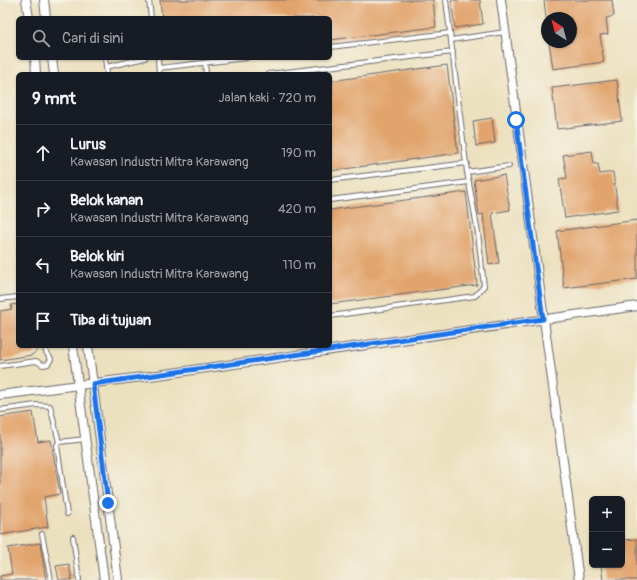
<!DOCTYPE html>
<html lang="id">
<head>
<meta charset="utf-8">
<style>
  body { margin:0; font-family:Pangolin,sans-serif; background:#242831; color:#f1f3f6 }
  .controls { position:absolute; right:12px; bottom:12px; display:grid; overflow:hidden; border-radius:6px; box-shadow:0 1px 3px #0004 }
  .controls button { width:36px; height:36px; display:grid; place-items:center; padding:0; border:0; border-bottom:1px solid #363941; background:#171b24; color:#f1f3f6; font:20px sans-serif }
  .compass { position:absolute; left:541px; top:12px; width:36px; height:36px; border-radius:50%; background:#171b24; box-shadow:0 1px 3px #0004; rotate:324deg }
  .stop { position:absolute; width:12px; height:12px; margin:-9px; border:3px solid #1a73e8; border-radius:50%; background:#fff }
  .stop.end { background:#1a73e8; border-color:#fff; box-shadow:0 1px 4px #0008 }
  .list { margin:0; padding:0; list-style:none }
  h2 { display:flex; justify-content:space-between; align-items:center; height:52px; margin:0; padding:0 16px; font-size:17px }
  h2 small { font-size:13px; font-weight:400; color:#9ea1a6 }
  .list li { display:grid; grid-template-columns:26px 1fr auto; gap:12px; align-items:center; box-sizing:border-box; height:56px; padding:0 16px; border-top:1px solid #363941 }
  .list b { display:block; font-size:15px; white-space:nowrap }
  .list p { margin:0; font-size:13px; white-space:nowrap; color:#9ea1a6 }
  .list em { font-size:13px; font-style:normal; color:#9ea1a6 }
  .icon { flex:none; width:22px; height:22px; fill:none; stroke:currentColor; stroke-width:2; stroke-linecap:round; stroke-linejoin:round }
  .map { position:relative; flex:none; width:637px; height:580px; overflow:hidden }
  .search { position:absolute; background:#171b24; box-shadow:0 1px 3px #0004; left:16px; top:16px; width:316px; height:44px; display:flex; align-items:center; gap:10px; box-sizing:border-box; padding:0 14px; border-radius:6px; color:#9ea1a6; font-size:15px }
  .panel { position:absolute; background:#171b24; box-shadow:0 1px 3px #0004; left:16px; top:72px; width:316px; height:276px; border-radius:6px }
  .map>svg:first-child { display:block }
  .building { fill:#e2a46d }
  .lines { fill:none; stroke-linecap:round; stroke-linejoin:round }
  .service-casing { stroke:#696569; stroke-width:6 }
  .minor-casing { stroke:#696569; stroke-width:10 }
  .service { stroke:#fff; stroke-width:4 }
  .minor { stroke:#fff; stroke-width:8 }
  .route { stroke:#1a73e8; stroke-width:5 }
</style>
</head>
<body>
<div class="map">
<svg width="637" height="580" viewBox="0 0 637 580">
  <rect width="100%" height="100%" fill="#f7f3e8"/>
  <filter id="ink" filterUnits="userSpaceOnUse"><feTurbulence type="fractalNoise" baseFrequency=".025" numOctaves="2"/><feDisplacementMap in="SourceGraphic" scale="8" xChannelSelector="R" yChannelSelector="G"/><feConvolveMatrix kernelMatrix="1 2 1 2 8 2 1 2 1" color-interpolation-filters="sRGB"/></filter>
  <filter id="wash" filterUnits="userSpaceOnUse"><feTurbulence type="fractalNoise" baseFrequency=".012" numOctaves="4" result="noise"/><feDisplacementMap in="SourceGraphic" scale="16" xChannelSelector="R" yChannelSelector="G"/><feGaussianBlur stdDeviation="0.9" result="paint"/><feColorMatrix in="noise" values="0 0 0 0 0 0 0 0 0 0 0 0 0 0 0 0 0 1.4 0 .05"/><feComposite in="paint" operator="in"/></filter>
  <g filter="url(#wash)">
    <rect width="100%" height="100%" fill="#ece1bf"/>
    <g id="blocks">
      <g class="building">
        <polygon points="160,0 433,0 436,27 330,40 330,18 162,18"/>
        <polygon points="451,0 480,0 483,24 455,28"/>
        <polygon points="544,0 612,0 614,16 606,18 608,34 600,35 604,62 553,69 549,42 571,42 571,18 546,18"/>
        <polygon points="447,65 458,153 330,171 330,81"/>
        <polygon points="617,80 622,121 557,129 552,88"/>
        <polygon points="492,118 495,143 476,146 473,121"/>
        <polygon points="592,151 594,164 598,164 600,174 613,172 618,210 565,218 559,179 567,178 563,155"/>
        <polygon points="504,175 510,210 492,213 499,263 489,265 483,214 479,215 474,180"/>
        <polygon points="466,192 477,285 330,304 330,210"/>
        <polygon points="637,220 637,279 564,288 557,231"/>
        <polygon points="18,304 18,346 42,346 32,355 0,360 0,311 12,309 11,305"/>
        <polygon points="33,412 38,442 51,440 60,494 44,497 48,527 0,535 0,417"/>
        <polygon points="637,539 637,580 603,580 601,565 622,565 622,540"/>
        <polygon points="40,543 46,580 0,580 0,576 12,574 8,548"/>
        <polygon points="69,564 72,580 59,580 56,566"/>
      </g>
    </g>
  </g>
  <g filter="url(#ink)">
    <use href="#blocks" fill-opacity="0" stroke="#696569" stroke-width="1"/>
    <g class="lines">
      <g class="service-casing">
        <g id="service">
          <polyline points="149,0 151,18"/>
          <polyline points="451,40 505,32"/>
          <polyline points="330,47 450,33"/>
          <polyline points="105,58 107,74"/>
          <polyline points="158,58 159,74"/>
          <polyline points="205,63 206,74"/>
          <polyline points="106,67 145,58"/>
          <polyline points="159,68 246,58"/>
          <polyline points="269,74 453,52"/>
          <polyline points="467,172 509,166"/>
          <polyline points="330,180 467,163"/>
          <polyline points="330,200 469,182"/>
          <polyline points="0,299 18,297"/>
          <polyline points="330,316 475,296 484,286 478,233 467,172 446,0"/>
          <polyline points="0,366 36,361 43,365 48,364 51,359 46,352 45,346"/>
          <polyline points="0,410 36,405 50,406 59,442"/>
          <polyline points="67,514 57,445 59,442 85,439"/>
          <polyline points="42,534 51,580"/>
          <polyline points="73,537 79,580"/>
        </g>
      </g>
      <g class="minor-casing">
        <g id="minor">
          <polyline points="26,0 29,18"/>
          <polyline points="44,0 46,18"/>
          <path d="M501 0C526 193 554 386 579 580"/>
          <polyline points="35,58 36,74"/>
          <polyline points="52,58 54,74"/>
          <polyline points="73,346 104,580"/>
          <polyline points="88,346 118,580"/>
          <polyline points="0,395 158,375 637,306"/>
        </g>
      </g>
      <use href="#service" class="service"/>
      <use href="#minor" class="minor"/>
    </g>
  </g>
  <g class="lines" filter="url(#ink)">
    <polyline class="route" points="108,503 93,384 543,319 516,120"/>
  </g>
</svg>
<div class="controls">
<button>+</button>
<button>−</button>
</div>
<svg class="compass" viewBox="-18 -18 36 36"><path d="M0-13l5 13h-10z" fill="#e53935"/><path d="M0 13l5-13h-10z" fill="#9ea1a6"/></svg>
<div class="stop" style="left:516px;top:120px"></div>
<div class="stop end" style="left:108px;top:503px"></div>
<div class="search"><svg class="icon" aria-label="search" viewBox="0 0 24 24"><circle cx="10" cy="10" r="6"/><path d="M15 15l6 6"/></svg>Cari di sini</div>
<section class="panel">
<h2>9 mnt<small>Jalan kaki · 720 m</small></h2>
<ul class="list">
<li><svg class="icon" aria-label="ahead" viewBox="0 0 24 24"><path d="M12 20V5M6 11l6-6 6 6"/></svg><div><b>Lurus</b><p>Kawasan Industri Mitra Karawang</p></div><em>190 m</em></li>
<li><svg class="icon" aria-label="right" viewBox="0 0 24 24"><path d="M7 20v-9h11M14 6l5 5-5 5"/></svg><div><b>Belok kanan</b><p>Kawasan Industri Mitra Karawang</p></div><em>420 m</em></li>
<li><svg class="icon" aria-label="left" viewBox="0 0 24 24"><path d="M17 20v-9H6M10 6l-5 5 5 5"/></svg><div><b>Belok kiri</b><p>Kawasan Industri Mitra Karawang</p></div><em>110 m</em></li>
<li><svg class="icon" aria-label="arrive" viewBox="0 0 24 24"><path d="M6 21V4h12l-3 4 3 4H6"/></svg><div><b>Tiba di tujuan</b></div></li>
</ul>
</section>
</div>
</body>
</html>
